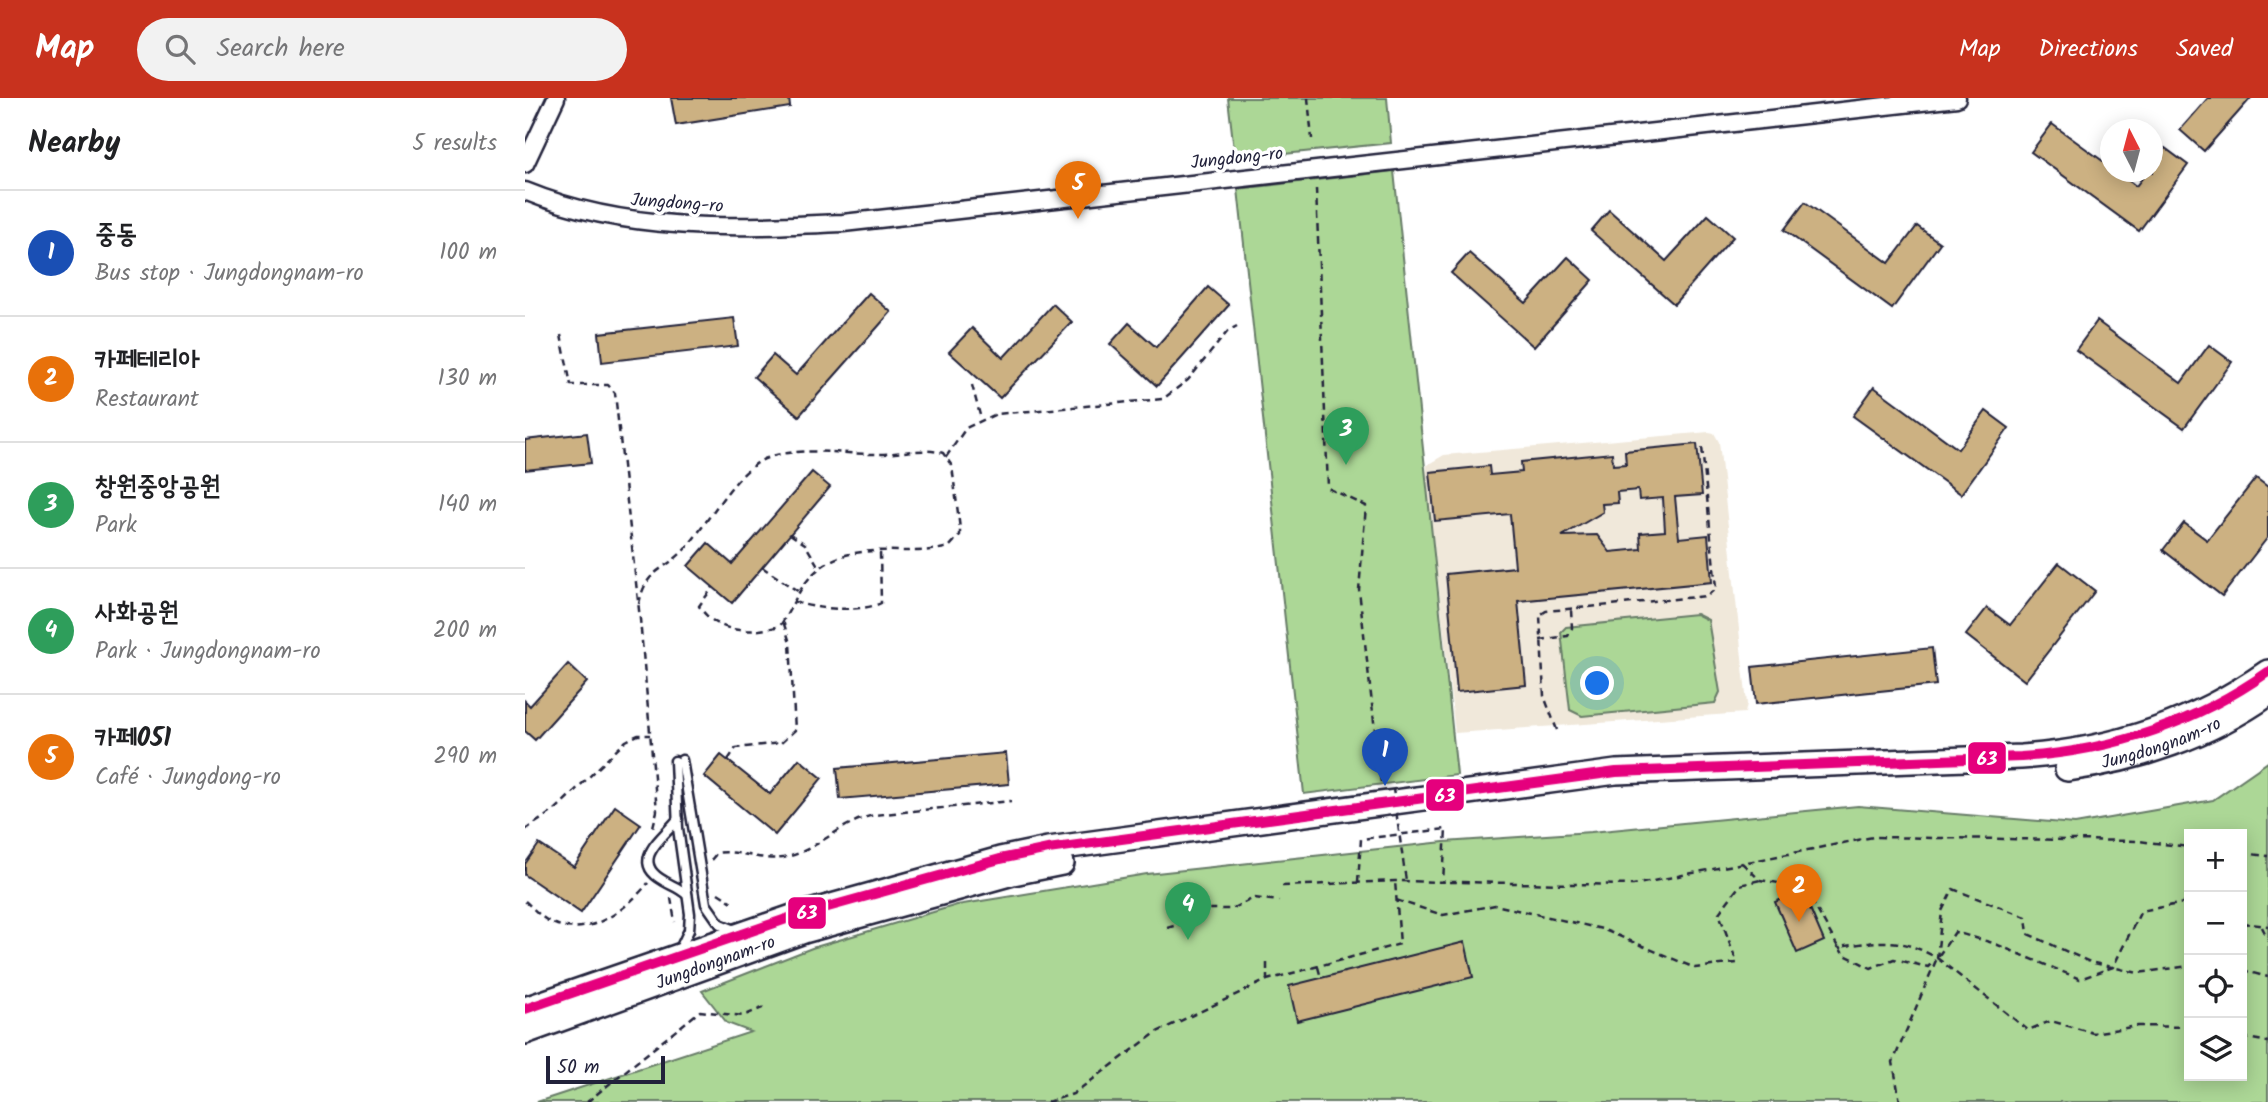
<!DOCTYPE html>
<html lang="en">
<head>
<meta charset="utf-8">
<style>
  body { margin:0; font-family:Kalam,"Poor Story",sans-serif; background:#f2f2f2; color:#202124 }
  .controls { position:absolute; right:21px; bottom:21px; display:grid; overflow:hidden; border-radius:0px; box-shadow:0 4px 18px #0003 }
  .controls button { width:63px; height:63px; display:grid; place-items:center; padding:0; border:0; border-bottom:2px solid #e0e0e0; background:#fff; color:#202124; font:35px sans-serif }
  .compass { position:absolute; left:1575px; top:21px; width:63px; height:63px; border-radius:50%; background:#fff; box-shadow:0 4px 18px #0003; rotate:354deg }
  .scale { position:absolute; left:21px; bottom:18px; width:119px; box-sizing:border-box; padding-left:7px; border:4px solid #22223b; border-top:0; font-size:19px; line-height:24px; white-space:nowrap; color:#22223b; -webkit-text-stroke:5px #fff; paint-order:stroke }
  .you { position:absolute; left:1073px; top:586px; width:24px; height:24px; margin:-18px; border:5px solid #fff; border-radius:50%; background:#1a73e8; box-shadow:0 0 0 10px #1a73e833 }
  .badge { display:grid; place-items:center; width:46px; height:46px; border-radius:50%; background:#c8321e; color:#fff; font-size:23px; font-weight:700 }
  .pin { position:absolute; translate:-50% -58px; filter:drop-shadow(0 2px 4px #0008) }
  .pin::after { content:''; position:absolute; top:37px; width:24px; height:21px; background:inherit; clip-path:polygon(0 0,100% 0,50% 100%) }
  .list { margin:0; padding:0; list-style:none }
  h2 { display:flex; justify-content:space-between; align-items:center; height:91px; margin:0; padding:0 28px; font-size:30px }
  h2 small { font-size:23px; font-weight:400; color:#757577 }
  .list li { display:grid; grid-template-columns:46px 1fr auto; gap:21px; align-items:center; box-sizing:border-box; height:126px; padding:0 28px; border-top:2px solid #e0e0e0 }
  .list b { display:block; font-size:26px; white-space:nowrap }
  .list p { margin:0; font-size:23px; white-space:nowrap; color:#757577 }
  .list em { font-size:23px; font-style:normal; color:#757577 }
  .icon { flex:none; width:38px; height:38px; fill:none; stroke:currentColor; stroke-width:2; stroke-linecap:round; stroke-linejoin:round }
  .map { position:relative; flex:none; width:1743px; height:1004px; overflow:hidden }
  header { display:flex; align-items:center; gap:42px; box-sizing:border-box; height:98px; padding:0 35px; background:#c8321e; color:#fff }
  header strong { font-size:33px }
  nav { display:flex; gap:38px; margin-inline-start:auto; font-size:24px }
  .search { width:490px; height:63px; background:#f2f2f2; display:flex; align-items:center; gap:18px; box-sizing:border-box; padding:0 24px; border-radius:38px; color:#757577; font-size:26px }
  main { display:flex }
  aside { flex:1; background:#fff }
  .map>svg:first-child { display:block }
  .built { fill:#f0e8da }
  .green { fill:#acd796; stroke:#677c68; stroke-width:2; fill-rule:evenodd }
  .building { fill:#ccb182; stroke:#22223b; stroke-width:2; fill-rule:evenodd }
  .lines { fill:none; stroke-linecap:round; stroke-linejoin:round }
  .lane-casing { stroke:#22223b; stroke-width:13 }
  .street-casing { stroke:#22223b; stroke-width:21 }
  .secondary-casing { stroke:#22223b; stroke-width:28 }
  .path { stroke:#22223b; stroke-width:2.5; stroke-dasharray:7 5; stroke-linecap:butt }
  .lane { stroke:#fff; stroke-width:8 }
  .street { stroke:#fff; stroke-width:16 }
  .secondary { stroke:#fff; stroke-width:23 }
  .path-bridge { stroke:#22223b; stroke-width:2.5; stroke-dasharray:7 5; stroke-linecap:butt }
  .bus-1-casing { stroke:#fff; stroke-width:16 }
  .bus-1 { stroke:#e5007d; stroke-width:10 }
  .labels { text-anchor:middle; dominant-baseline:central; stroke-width:7; stroke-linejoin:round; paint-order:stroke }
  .street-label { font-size:18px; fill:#22223b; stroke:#fff }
  .line-badge { stroke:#fff; stroke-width:2.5 }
  .badge-label { font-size:19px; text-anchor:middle; font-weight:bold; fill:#fff }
</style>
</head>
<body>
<header>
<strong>Map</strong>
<div class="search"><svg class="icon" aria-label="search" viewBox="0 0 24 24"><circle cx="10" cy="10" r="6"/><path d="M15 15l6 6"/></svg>Search here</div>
<nav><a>Map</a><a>Directions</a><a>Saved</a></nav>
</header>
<main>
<aside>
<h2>Nearby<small>5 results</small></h2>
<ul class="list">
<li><span class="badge" style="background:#1a4fb4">1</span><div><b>중동</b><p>Bus stop · Jungdongnam-ro</p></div><em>100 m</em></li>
<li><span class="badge" style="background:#e8710a">2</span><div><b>카페테리아</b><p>Restaurant</p></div><em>130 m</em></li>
<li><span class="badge" style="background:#2e9e5b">3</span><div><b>창원중앙공원</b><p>Park</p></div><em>140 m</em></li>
<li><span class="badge" style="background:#2e9e5b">4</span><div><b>사화공원</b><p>Park · Jungdongnam-ro</p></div><em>200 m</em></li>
<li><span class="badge" style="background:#e8710a">5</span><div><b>카페051</b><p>Café · Jungdong-ro</p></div><em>290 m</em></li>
</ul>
</aside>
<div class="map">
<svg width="1743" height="1004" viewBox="0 0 1743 1004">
  <rect width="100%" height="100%" fill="#fff"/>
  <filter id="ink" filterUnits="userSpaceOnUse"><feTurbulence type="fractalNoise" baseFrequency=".0143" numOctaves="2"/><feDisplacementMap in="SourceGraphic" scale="14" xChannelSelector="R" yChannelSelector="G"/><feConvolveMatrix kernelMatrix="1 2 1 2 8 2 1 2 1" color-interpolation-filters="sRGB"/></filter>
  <g filter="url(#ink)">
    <polygon class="built" points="1184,334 1189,335 1194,344 1222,606 1220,615 930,635 901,377 902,367 919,357"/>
    <g class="green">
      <polygon points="703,0 862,0 866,45 710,61"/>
      <polygon points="869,73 932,677 779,696 713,91"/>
      <polygon points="1171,516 1183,522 1195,594 1190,605 1057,618 1045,612 1036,534 1041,529"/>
      <path d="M1743 664V1004H12L226 934 202 925 177 893 287 850 432 807 622 776 919 744 1066 734 1333 708 1550 726 1688 702ZM1664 736H1717V978H1664Z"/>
    </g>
    <g class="building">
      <polygon points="146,0 264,0 265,9 151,27"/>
      <polygon points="1683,0 1726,0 1679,53 1655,32"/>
      <polygon points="1527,26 1586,69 1586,74 1592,74 1611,88 1622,74 1628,74 1628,66 1640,50 1663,67 1614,133 1506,54"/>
      <polygon points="1280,104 1364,165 1392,128 1415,145 1367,211 1259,132"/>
      <polygon points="1084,112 1141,163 1183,117 1208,139 1149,206 1066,133"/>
      <polygon points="944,155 1001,205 1043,159 1068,182 1009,249 926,175"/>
      <polygon points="683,189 704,207 632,288 585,246 604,225 631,249"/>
      <polygon points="344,195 366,214 274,318 229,279 248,257 271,277"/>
      <polygon points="528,206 547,224 475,300 424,254 447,230 478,260"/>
      <polygon points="209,220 213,248 77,264 74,235"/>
      <polygon points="1572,223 1656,285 1684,247 1707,264 1659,330 1551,252"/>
      <polygon points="1349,289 1433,351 1461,313 1484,330 1436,396 1328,318"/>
      <polygon points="62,335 66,365 0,372 0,342"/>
      <path d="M1172 346 1177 397 1150 399 1154 440 1183 437 1187 484 993 503 1001 587 932 594 921 476 990 469 985 416 910 423 905 374 964 368 965 377 997 374 996 364 1087 355 1088 367 1101 366 1100 353ZM1113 392 1114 402 1138 400 1140 433 1115 435 1116 451 1085 454 1072 437 1037 438 1078 414 1077 406 1093 405 1092 394Z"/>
      <polygon points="287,374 305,389 207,505 163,468 183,445 207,466"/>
      <polygon points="1731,380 1743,389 1743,439 1697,498 1638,452 1659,425 1682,442"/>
      <polygon points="1534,465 1570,493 1500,583 1441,537 1462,510 1485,527"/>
      <polygon points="1407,550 1411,587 1231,606 1227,569"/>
      <polygon points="43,566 62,584 10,642 0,633 0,603 5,608"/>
      <polygon points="481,655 484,686 315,701 312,670"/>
      <polygon points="196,657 245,696 274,661 297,680 250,737 179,678"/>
      <polygon points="90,708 116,726 56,815 0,777 0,766 14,746 49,769"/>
      <polygon points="1277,792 1299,843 1272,855 1250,804"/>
      <polygon points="940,844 948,879 772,923 764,888"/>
    </g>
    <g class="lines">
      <g class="lane-casing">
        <g id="lane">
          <polyline points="157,662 181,806 195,826 213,833"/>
          <polyline points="150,663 153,730 165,816 164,832 154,853"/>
          <path d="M153 721C140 738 102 763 139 783 147 788 154 789 162 797"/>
        </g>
      </g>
      <g class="street-casing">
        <g id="street">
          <polyline points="0,66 31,0"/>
          <path d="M0 93C103 135 210 130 318 125L1432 0"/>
        </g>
      </g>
      <g class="secondary-casing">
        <g id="secondary">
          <path id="s1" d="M1542 671C1612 662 1685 637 1743 596"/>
          <path d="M0 911 267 819 475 761 523 751 1091 674 1496 659C1586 653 1669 626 1743 574"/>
          <path id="s2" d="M0 934 279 833 488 775 537 765"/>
        </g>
      </g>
      <g class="path">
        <polyline points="783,0 787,41"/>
        <polyline points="791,91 803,390 841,408 834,492 856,685"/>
        <polyline points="36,237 46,287 83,287 90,295 115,521 132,713 128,729"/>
        <polyline points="447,287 456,321"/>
        <polyline points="421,359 441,330 471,316 638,301 663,282 703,233 712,228"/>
        <polyline points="265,436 280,446 295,471"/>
        <polyline points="237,469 274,494"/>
        <path d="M269 503C286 512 339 514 356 505L355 453"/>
        <path d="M114 506C121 470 139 474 160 451 182 427 211 371 242 360 274 348 314 356 348 356 370 357 397 349 418 355L427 368 435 431V437L424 449C378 461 325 438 287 477 273 492 266 511 255 528 225 536 192 536 174 508L188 489"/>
        <polyline points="1015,542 1043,538 1047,530 1046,512"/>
        <polyline points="1032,632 1019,598 1015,517 1021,513 1182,498 1191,490 1177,349"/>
        <polyline points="203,662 211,650 256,645 270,632 265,545 258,523"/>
        <polyline points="0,732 31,711 101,643 113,637 125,637"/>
        <polyline points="1717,755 1743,758"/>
        <path d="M186 762 192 755C215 751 238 765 262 759 294 751 316 724 349 717L486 703"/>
        <polyline points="878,762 881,783"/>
        <path d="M1217 765 1235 782 1279 789 1313 849C1357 843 1373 838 1412 860L1417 813 1428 791 1501 819 1503 836 1565 864 1613 875 1664 868"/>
        <polyline points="833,784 836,741 921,731 918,784"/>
        <polyline points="757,788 870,783 1108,787 1348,739 1613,743 1664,749"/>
        <polyline points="193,795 207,804"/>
        <polyline points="146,800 150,824"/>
        <polyline points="871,802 918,817 970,807 1077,831 1170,870 1212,865 1194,815 1215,787 1235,782"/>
        <path d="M0 803C9 811 18 822 30 826 65 840 102 811 123 785"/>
        <polyline points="1717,825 1743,828"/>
        <polyline points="1737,829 1743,841"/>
        <polyline points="642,830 673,821 682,811 706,811 729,800 754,803"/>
        <polyline points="1314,849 1318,856 1346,870 1369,861 1403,869 1410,862"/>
        <polyline points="1412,860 1503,932 1526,923 1568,935 1613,928 1664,929"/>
        <polyline points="742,865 742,882"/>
        <polyline points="793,869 796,880"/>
        <polyline points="1717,872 1743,879"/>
        <polyline points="1717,939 1743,944"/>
        <polyline points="62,1004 175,913 218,918 242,908"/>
        <polyline points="522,1004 548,996 632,934 742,882 875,846 870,783"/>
        <polyline points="1375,1004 1368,964 1412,860 1430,834 1468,845 1555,881 1588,869 1616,813 1664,804"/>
      </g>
      <use href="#lane" class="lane"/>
      <use href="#street" class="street"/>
      <use href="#secondary" class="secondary"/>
      <polyline class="path-bridge" points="868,691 878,762"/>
      <g class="bus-1-casing">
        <path id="bus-1" d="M0 911 267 819 475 761 523 751 1091 674 1496 659C1586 653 1669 626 1743 574"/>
      </g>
      <use href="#bus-1" class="bus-1"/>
    </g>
  </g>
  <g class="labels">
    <g class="street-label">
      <text transform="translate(712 61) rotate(-6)">Jungdong-ro</text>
      <text transform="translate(152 106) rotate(4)">Jungdong-ro</text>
      <text stroke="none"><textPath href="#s1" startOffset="98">Jungdongnam-ro</textPath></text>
      <text stroke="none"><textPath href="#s2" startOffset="203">Jungdongnam-ro</textPath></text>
    </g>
  </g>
  <g class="line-badge">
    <rect x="1442" y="643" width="40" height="34" rx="7" fill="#e5007d"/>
    <rect x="900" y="680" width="40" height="34" rx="7" fill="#e5007d"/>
    <rect x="262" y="798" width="40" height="34" rx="7" fill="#e5007d"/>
  </g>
  <g class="badge-label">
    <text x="1462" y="667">63</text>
    <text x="920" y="704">63</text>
    <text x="282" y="821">63</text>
  </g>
</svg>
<div class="controls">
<button>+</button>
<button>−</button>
<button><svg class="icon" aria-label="locate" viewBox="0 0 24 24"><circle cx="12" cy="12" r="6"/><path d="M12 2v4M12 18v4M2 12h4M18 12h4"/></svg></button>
<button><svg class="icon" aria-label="layers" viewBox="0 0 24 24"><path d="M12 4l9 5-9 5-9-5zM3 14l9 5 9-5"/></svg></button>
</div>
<svg class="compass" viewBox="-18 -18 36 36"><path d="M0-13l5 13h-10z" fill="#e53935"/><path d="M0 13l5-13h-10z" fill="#757577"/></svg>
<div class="scale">50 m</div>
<div class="you"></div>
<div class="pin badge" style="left:860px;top:688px;background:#1a4fb4">1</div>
<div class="pin badge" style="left:1274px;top:824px;background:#e8710a">2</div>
<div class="pin badge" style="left:821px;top:367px;background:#2e9e5b">3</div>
<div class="pin badge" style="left:663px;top:842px;background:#2e9e5b">4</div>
<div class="pin badge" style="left:553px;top:121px;background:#e8710a">5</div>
</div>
</main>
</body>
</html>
